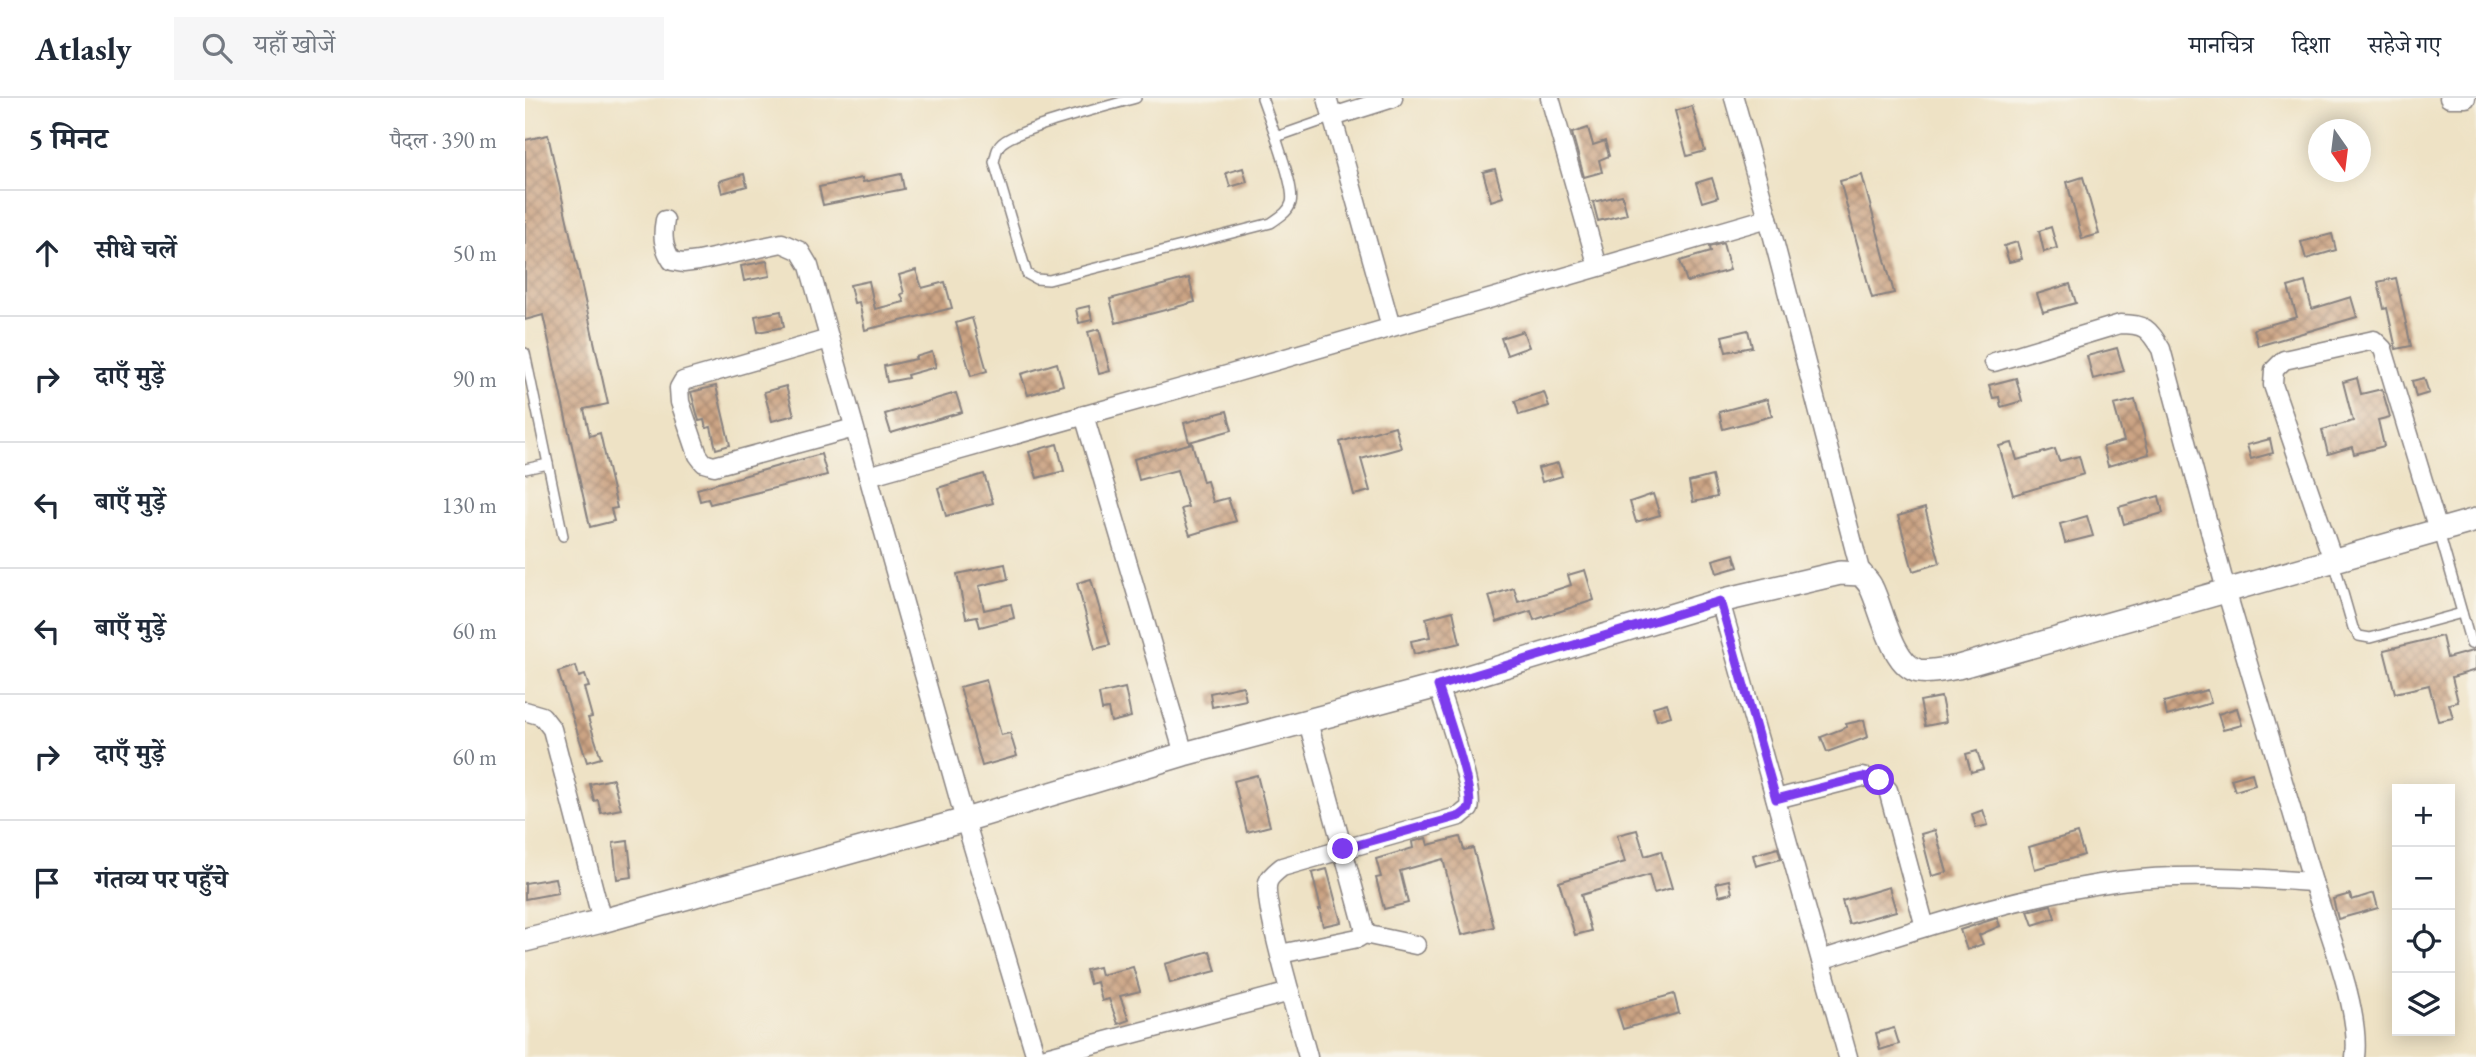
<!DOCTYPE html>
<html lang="hi">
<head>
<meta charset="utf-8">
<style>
  body { margin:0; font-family:"EB Garamond","Noto Serif Devanagari",serif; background:#f6f6f7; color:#1f2937 }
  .controls { position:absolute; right:21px; bottom:21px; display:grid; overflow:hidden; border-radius:0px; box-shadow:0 4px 18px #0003 }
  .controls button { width:63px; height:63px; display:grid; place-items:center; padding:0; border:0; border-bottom:2px solid #e0e1e3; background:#fff; color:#1f2937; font:35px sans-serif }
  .compass { position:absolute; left:1783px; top:21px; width:63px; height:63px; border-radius:50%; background:#fff; box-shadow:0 4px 18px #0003; rotate:166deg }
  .stop { position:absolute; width:21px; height:21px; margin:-16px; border:5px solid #7c3aed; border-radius:50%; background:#fff }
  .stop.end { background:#7c3aed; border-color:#fff; box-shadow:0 2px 7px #0008 }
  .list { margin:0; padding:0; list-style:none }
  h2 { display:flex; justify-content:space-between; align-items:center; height:91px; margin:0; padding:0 28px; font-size:30px }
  h2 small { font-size:23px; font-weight:400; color:#747a83 }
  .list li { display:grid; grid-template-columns:46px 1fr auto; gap:21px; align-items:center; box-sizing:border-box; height:126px; padding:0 28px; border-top:2px solid #e0e1e3 }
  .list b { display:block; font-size:26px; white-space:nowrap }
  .list em { font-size:23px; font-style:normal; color:#747a83 }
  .icon { flex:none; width:38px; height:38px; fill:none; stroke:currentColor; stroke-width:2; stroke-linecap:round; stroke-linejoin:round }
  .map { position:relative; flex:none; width:1951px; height:959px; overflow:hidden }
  header { display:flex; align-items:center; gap:42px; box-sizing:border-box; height:98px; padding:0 35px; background:#fff; border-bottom:2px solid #e0e1e3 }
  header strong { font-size:33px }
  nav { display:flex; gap:38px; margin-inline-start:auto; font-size:24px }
  .search { width:490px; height:63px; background:#f6f6f7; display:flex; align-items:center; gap:18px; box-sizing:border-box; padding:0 24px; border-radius:0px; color:#747a83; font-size:26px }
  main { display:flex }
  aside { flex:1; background:#fff }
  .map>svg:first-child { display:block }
  .building { fill:url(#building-cross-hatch) }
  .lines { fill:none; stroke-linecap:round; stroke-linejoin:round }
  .service-casing { stroke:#888280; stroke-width:12 }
  .minor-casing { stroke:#888280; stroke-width:21 }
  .tertiary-casing { stroke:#888280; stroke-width:26 }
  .service { stroke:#fff; stroke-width:9 }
  .minor { stroke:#fff; stroke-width:18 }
  .tertiary { stroke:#fff; stroke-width:23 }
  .route { stroke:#7c3aed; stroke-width:9 }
</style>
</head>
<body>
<header>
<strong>Atlasly</strong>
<div class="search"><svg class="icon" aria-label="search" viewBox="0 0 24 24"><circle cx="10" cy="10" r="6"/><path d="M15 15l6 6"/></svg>यहाँ खोजें</div>
<nav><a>मानचित्र</a><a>दिशा</a><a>सहेजे गए</a></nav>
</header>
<main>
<aside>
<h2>5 मिनट<small>पैदल · 390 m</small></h2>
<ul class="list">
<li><svg class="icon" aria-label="ahead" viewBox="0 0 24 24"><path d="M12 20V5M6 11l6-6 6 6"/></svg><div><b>सीधे चलें</b></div><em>50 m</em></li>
<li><svg class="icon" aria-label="right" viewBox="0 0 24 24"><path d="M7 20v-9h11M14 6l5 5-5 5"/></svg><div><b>दाएँ मुड़ें</b></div><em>90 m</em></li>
<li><svg class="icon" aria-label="left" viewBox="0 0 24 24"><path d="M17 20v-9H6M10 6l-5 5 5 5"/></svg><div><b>बाएँ मुड़ें</b></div><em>130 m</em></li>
<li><svg class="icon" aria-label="left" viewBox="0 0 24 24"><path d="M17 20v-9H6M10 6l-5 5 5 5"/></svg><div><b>बाएँ मुड़ें</b></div><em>60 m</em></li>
<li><svg class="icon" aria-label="right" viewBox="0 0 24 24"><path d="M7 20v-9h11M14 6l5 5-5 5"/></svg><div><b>दाएँ मुड़ें</b></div><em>60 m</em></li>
<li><svg class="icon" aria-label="arrive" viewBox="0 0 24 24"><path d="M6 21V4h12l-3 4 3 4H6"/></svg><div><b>गंतव्य पर पहुँचे</b></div></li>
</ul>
</aside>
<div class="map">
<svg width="1951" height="959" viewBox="0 0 1951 959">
  <defs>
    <pattern id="building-cross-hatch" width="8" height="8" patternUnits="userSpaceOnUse" patternTransform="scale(1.75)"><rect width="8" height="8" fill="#cca484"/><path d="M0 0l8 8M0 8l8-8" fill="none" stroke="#a5856d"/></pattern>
  </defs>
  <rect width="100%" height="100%" fill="#f7f3e8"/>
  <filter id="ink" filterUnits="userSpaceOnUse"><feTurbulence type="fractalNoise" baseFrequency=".0143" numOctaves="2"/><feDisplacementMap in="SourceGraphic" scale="14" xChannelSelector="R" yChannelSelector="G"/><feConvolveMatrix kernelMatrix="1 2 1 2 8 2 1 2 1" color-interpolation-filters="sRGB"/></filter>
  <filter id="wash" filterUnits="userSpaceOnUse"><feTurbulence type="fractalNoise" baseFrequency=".00686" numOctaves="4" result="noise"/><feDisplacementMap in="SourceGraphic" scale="28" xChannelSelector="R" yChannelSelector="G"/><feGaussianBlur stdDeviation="1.57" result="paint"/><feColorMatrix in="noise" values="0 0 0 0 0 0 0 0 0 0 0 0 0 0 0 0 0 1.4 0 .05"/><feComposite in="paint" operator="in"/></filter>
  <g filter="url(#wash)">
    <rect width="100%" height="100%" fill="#eee2c5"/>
    <g id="blocks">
      <g class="building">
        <polygon points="1167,8 1180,53 1162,58 1150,13"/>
        <polygon points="1063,30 1068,47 1080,43 1084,58 1074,62 1077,74 1059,79 1047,35"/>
        <polygon points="23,37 83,306 59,311 65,338 75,335 92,410 86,411 89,423 65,429 18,217 0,222 0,42"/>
        <polygon points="718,70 722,84 705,89 701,75"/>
        <polygon points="970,71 978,99 966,103 958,74"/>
        <polygon points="219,76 222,88 197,95 194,83"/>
        <polygon points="376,76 379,91 298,107 294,89 337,80 338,84"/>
        <polygon points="1337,77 1369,195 1347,200 1315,83"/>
        <polygon points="1558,79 1574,136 1557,141 1542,84"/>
        <polygon points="1187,80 1193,99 1177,104 1171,85"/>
        <polygon points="1097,97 1102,116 1073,123 1068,104"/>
        <polygon points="1526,129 1532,150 1519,154 1514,133"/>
        <polygon points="1807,136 1811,152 1781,161 1776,144"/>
        <polygon points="1492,144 1497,161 1484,164 1479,148"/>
        <polygon points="1198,145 1205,172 1162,184 1155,163 1185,154 1184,149"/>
        <polygon points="242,163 245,178 219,183 216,168"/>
        <polygon points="391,172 397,190 420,184 427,210 340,232 334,204 329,205 325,187 344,183 350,211 379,204 376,196 379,195 374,177"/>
        <polygon points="664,180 670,204 591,225 585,201"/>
        <polygon points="1871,180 1886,248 1871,251 1862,210 1859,211 1853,184"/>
        <polygon points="1780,184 1787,211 1826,199 1832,219 1733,248 1729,231 1772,219 1763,189"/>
        <polygon points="1545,186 1551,205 1518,214 1512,196"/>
        <polygon points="564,208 567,222 554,225 551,211"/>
        <polygon points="256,213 259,229 233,234 230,218"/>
        <polygon points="447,220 462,273 446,278 431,225"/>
        <polygon points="574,231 585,273 574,276 563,234"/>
        <polygon points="1223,232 1227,249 1201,254 1197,238"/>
        <polygon points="998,233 1004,249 982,257 976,240"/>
        <polygon points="1592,250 1599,273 1568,281 1562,258"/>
        <polygon points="407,254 411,269 382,277 383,280 362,284 359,268 391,261 390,259"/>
        <polygon points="532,265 538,287 503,297 496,276"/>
        <polygon points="1491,280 1497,303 1476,309 1474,299 1468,300 1464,287"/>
        <polygon points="1832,280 1836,296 1857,291 1865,319 1853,322 1859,348 1829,356 1827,349 1803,356 1797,332 1828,323 1818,284"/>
        <polygon points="1899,280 1904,295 1891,299 1887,283"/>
        <polygon points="191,288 205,347 191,351 186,329 181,330 179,322 174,323 166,294"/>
        <polygon points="261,288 269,317 247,323 239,294"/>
        <polygon points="1019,294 1024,308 994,317 990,303"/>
        <polygon points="431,295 437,314 366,335 360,316"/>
        <polygon points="1242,301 1247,318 1198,331 1194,314"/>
        <polygon points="1610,302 1624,356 1583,368 1578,349 1599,343 1589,307"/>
        <polygon points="702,313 707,332 664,344 659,325"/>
        <polygon points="870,328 876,350 836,361 845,393 829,397 815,344"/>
        <polygon points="1745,341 1748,355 1726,361 1722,347"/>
        <polygon points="667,345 678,384 682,383 688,404 703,400 711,423 665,437 656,411 663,409 652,372 614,382 609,361"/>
        <polygon points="1487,345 1492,362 1530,351 1534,363 1554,358 1559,376 1488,397 1474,348"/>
        <polygon points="532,346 539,373 512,380 504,354"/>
        <polygon points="296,356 302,377 185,406 183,401 175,403 172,391"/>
        <polygon points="1033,365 1037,378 1017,384 1013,370"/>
        <polygon points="459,376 468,405 421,418 413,390"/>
        <polygon points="1187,378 1192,399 1168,404 1164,384"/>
        <polygon points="1128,396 1135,417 1111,424 1105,404"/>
        <polygon points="1634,398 1638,415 1599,426 1594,409"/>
        <polygon points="1400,410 1415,465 1388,473 1373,418"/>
        <polygon points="1562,418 1568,438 1540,445 1535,426"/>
        <polygon points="1209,456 1213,469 1192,475 1188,462"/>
        <polygon points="480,466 483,481 454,488 459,512 486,506 489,520 455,529 452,518 441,520 432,476"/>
        <polygon points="1060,472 1069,502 1009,522 1006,513 972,524 964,498 989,490 993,504 1046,487 1043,477"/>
        <polygon points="566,481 585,547 570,551 552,485"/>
        <polygon points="928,513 935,545 889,556 886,543 905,539 901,520"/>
        <polygon points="1917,538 1922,560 1951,552 1951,572 1927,579 1933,604 1924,606 1928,620 1913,623 1904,587 1870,595 1859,552"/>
        <polygon points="51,568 54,579 60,577 64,589 59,590 67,619 63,620 76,660 62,664 33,574"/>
        <polygon points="461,582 476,637 485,635 492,658 457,668 435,589"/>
        <polygon points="718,588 721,602 687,609 685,595"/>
        <polygon points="600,590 606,619 586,624 583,611 577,612 574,596"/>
        <polygon points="1682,592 1686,605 1642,618 1639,604"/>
        <polygon points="1416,599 1421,624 1400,628 1395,603"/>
        <polygon points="1142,605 1146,618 1132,622 1128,609"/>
        <polygon points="1712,610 1717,627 1698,632 1693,616"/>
        <polygon points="1339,622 1343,639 1302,654 1296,639 1322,629 1321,626"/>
        <polygon points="1452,653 1458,671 1446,674 1441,656"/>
        <polygon points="1727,675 1730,687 1710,693 1706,681"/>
        <polygon points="732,677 745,728 722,734 709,683"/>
        <polygon points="88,681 96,711 76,715 73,702 69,703 65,686"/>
        <polygon points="1458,712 1463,727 1451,730 1447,716"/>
        <polygon points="1112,732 1120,758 1136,753 1147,790 1129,795 1124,777 1056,797 1066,833 1050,837 1034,784 1100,764 1092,737"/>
        <polygon points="1410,732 1422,774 1407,778 1396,736"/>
        <polygon points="1552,735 1559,757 1510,771 1504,749"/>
        <polygon points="935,739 939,752 948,750 969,829 937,837 918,761 875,773 883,805 859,811 851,780 856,779 851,761 888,750 887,744 901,740 903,747"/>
        <polygon points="103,743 107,779 92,781 88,745"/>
        <polygon points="1253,750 1256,761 1231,768 1228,757"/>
        <polygon points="802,771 816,824 798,828 794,811 796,811 787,775"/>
        <polygon points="30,780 33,795 0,801 0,785"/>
        <polygon points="1204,782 1207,795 1194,798 1191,785"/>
        <polygon points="1364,789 1371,813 1324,826 1317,803"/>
        <polygon points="1849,795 1853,810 1813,821 1808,801 1825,796 1827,802"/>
        <polygon points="1526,807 1530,820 1508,827 1503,813"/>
        <polygon points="1472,820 1475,828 1454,837 1458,846 1442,852 1435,832"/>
        <polygon points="685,853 691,873 645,885 640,866"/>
        <polygon points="574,869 576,877 608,869 615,893 595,898 604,922 593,926 584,901 577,903 572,884 565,886 561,872"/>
        <polygon points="1149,896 1154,915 1098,931 1092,912"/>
        <polygon points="1369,930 1374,946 1355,952 1351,935"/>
      </g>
    </g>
  </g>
  <g filter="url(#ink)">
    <use href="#blocks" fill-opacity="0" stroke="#888280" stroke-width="2"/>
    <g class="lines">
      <g class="service-casing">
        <g id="service">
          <path d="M611 0C584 8 494 30 477 45 471 50 471 57 469 64L502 176 511 181 524 182 746 125C754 119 763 115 766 105 770 91 755 54 751 39"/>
          <polyline points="737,0 751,39 808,19"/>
          <polyline points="0,255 38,438"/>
          <polyline points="0,371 23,366"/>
          <polyline points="1914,434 1946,546"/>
          <polyline points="1809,464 1828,530 1834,538 1845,540 1937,515"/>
        </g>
      </g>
      <g class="minor-casing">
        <g id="minor">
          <polyline points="802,0 866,229"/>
          <polyline points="1025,0 1073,169"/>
          <polyline points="1209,0 1243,120 1336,476"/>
          <polyline points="1924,0 1941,0"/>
          <polyline points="808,19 868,0"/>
          <path d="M140 122C137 138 138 149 147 163L158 165 174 163 257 145 275 153 284 168 440 722 511 959"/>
          <polyline points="304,241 158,283 154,290 155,304 173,357 179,365 189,368 329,330"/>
          <polyline points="559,317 659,656"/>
          <polyline points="343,378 671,286 1243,120"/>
          <polyline points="1808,462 1748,287 1749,272 1759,262 1849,242 1858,251 1913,432"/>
          <polyline points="1195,503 1323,959"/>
          <polyline points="0,613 17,618 27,631 77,823"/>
          <polyline points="1251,701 1337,679 1354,682 1363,692 1400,829"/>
          <path d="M1788 784C1802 831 1836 911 1830 959"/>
          <polyline points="839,836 891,847"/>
          <polyline points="755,856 833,840 839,836 839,829 783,624"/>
          <path d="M1296 862C1394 831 1493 797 1595 783 1659 775 1724 780 1788 784L1701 492 1636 251C1623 230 1620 226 1595 226L1469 264"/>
          <polyline points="521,959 765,894"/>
          <path d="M783 959C776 932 736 802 743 784 745 778 752 773 757 769L935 718C936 717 943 711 944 711 951 697 919 607 913 588"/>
        </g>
      </g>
      <g class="tertiary-casing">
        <path id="tertiary" d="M0 842 77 823 440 722 659 656 913 588 1195 503 1315 475 1336 476C1339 480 1344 484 1346 489 1357 510 1367 568 1394 573 1407 575 1420 571 1433 569L1951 422"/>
      </g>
      <use href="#service" class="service"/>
      <use href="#minor" class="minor"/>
      <use href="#tertiary" class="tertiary"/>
    </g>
  </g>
  <g class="lines" filter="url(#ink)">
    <path class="route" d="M818 751 935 718C936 717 943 712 944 711 951 697 919 607 913 588L1195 503 1251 701 1337 679 1354 682"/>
  </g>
</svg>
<div class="controls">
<button>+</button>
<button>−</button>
<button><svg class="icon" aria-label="locate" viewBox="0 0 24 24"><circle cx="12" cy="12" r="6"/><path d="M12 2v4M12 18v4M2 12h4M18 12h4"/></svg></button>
<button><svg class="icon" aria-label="layers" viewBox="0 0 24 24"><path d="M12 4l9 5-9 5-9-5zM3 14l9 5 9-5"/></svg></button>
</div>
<svg class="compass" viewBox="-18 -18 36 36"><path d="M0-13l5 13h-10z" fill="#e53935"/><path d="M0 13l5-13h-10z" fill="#747a83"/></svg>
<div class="stop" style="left:1354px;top:682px"></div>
<div class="stop end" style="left:818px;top:751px"></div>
</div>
</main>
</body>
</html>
